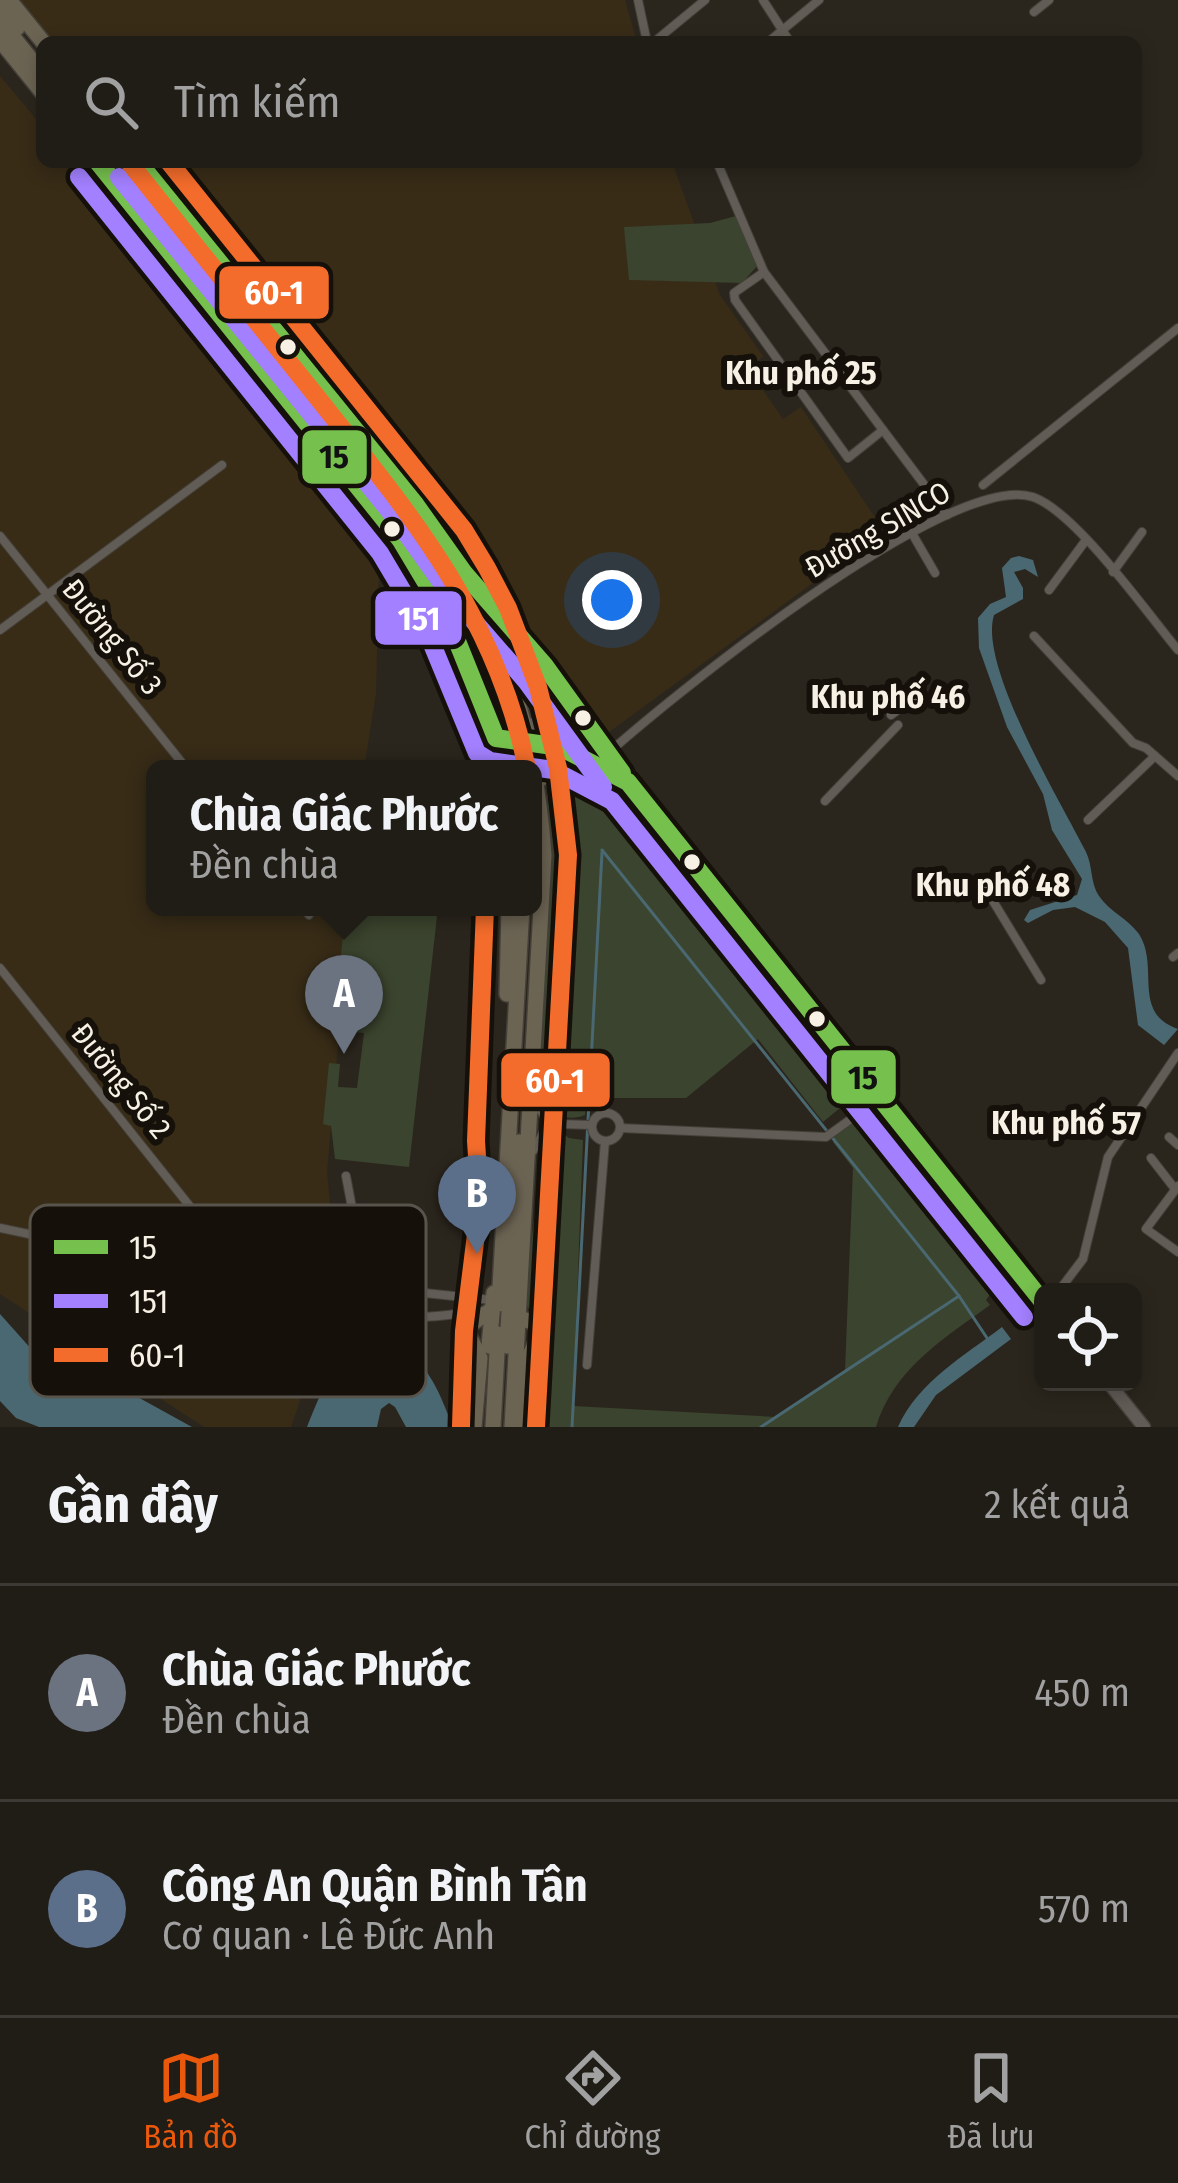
<!DOCTYPE html>
<html lang="vi">
<head>
<meta charset="utf-8">
<style>
  body { margin:0; font-family:"Fira Sans Condensed",sans-serif; background:#2d2923; color:#f1f3f6 }
  .controls { position:absolute; right:36px; bottom:36px; display:grid; overflow:hidden; border-radius:18px; box-shadow:0 6px 18px #0003 }
  .controls button { width:108px; height:108px; display:grid; place-items:center; padding:0; border:0; border-bottom:3px solid #3d3a35; background:#201c16; color:#f1f3f6; font:60px sans-serif }
  .you { position:absolute; left:612px; top:600px; width:42px; height:42px; margin:-30px; border:9px solid #fff; border-radius:50%; background:#1a73e8; box-shadow:0 0 0 18px #1a73e833 }
  .badge { display:grid; place-items:center; width:78px; height:78px; border-radius:50%; background:#ea580c; color:#fff; font-size:39px; font-weight:700 }
  .pin { position:absolute; translate:-50% -99px; filter:drop-shadow(0 3px 6px #0008) }
  .pin::after { content:''; position:absolute; top:63px; width:42px; height:36px; background:inherit; clip-path:polygon(0 0,100% 0,50% 100%) }
  .popup { position:absolute; left:146px; top:760px; width:396px; height:156px; box-sizing:border-box; display:grid; place-content:center; border-radius:18px; background:#201c16; filter:drop-shadow(0 3px 9px #0005); font-size:39px; white-space:nowrap; color:#a2a1a1 }
  .popup b { font-size:45px; color:#f1f3f6 }
  .popup::after { content:''; position:absolute; left:50%; top:100%; margin-left:-24px; border:24px solid transparent; border-top-color:#201c16 }
  .list { margin:0; padding:0; list-style:none }
  h2 { display:flex; justify-content:space-between; align-items:center; height:156px; margin:0; padding:0 48px; font-size:51px }
  h2 small { font-size:39px; font-weight:400; color:#a2a1a1 }
  .list li { display:grid; grid-template-columns:78px 1fr auto; gap:36px; align-items:center; box-sizing:border-box; height:216px; padding:0 48px; border-top:3px solid #3d3a35 }
  .list b { display:block; font-size:45px; white-space:nowrap }
  .list p { margin:0; font-size:39px; white-space:nowrap; color:#a2a1a1 }
  .list em { font-size:39px; font-style:normal; color:#a2a1a1 }
  .icon { flex:none; width:66px; height:66px; fill:none; stroke:currentColor; stroke-width:2; stroke-linecap:round; stroke-linejoin:round }
  .map { position:relative; flex:none; width:1178px; height:1427px; overflow:hidden }
  .search { position:absolute; background:#201c16; box-shadow:0 6px 18px #0003; left:36px; right:36px; top:36px; height:132px; display:flex; align-items:center; gap:30px; box-sizing:border-box; padding:0 42px; border-radius:18px; color:#a2a1a1; font-size:45px }
  .sheet { height:588px; background:#201c16 }
  nav { display:flex; justify-content:space-around; align-items:center; box-sizing:border-box; height:168px; border-top:3px solid #3d3a35; background:#201c16; font-size:33px; color:#a2a1a1 }
  nav a { display:grid; justify-items:center; gap:6px }
  nav .on { color:#ea580c }
  .map>svg:first-child { display:block }
  .built { fill:#382c17 }
  .green { fill:#3b442e }
  .water { fill:#4a6872 }
  .lines { fill:none; stroke-linecap:round; stroke-linejoin:round }
  .stream { stroke:#4a6872; stroke-width:3 }
  .street-casing { stroke:#444039; stroke-width:10 }
  .secondary-casing { stroke:#444039; stroke-width:15 }
  .highway-casing { stroke:#444039; stroke-width:18 }
  .street { stroke:#615c56; stroke-width:8 }
  .secondary { stroke:#615c56; stroke-width:12 }
  .highway { stroke:#6c6453; stroke-width:15 }
  .bus-1-casing { stroke:#15110a; stroke-width:27 }
  .bus-2-casing { stroke:#15110a; stroke-width:27 }
  .bus-3-casing { stroke:#15110a; stroke-width:27 }
  .bus-1 { stroke:#76c04d; stroke-width:18 }
  .bus-2 { stroke:#a380ff; stroke-width:18 }
  .bus-3 { stroke:#f36c2b; stroke-width:18 }
  .bus-dot { fill:#f6f0e5; stroke:#15110a; stroke-width:4.5 }
  .labels { text-anchor:middle; dominant-baseline:central; stroke-width:12; stroke-linejoin:round; paint-order:stroke }
  .street-label { font-size:30px; fill:#f6f0e5; stroke:#15110a }
  .neighbourhood-label { font-size:33px; font-weight:bold; fill:#f6f0e5; stroke:#15110a }
  .key { fill:#15110a; stroke:#58544c; stroke-width:3 }
  .key-label { font-size:33px; fill:#f6f0e5 }
  .line-badge { stroke:#15110a; stroke-width:4.5 }
  .badge-label { font-size:33px; text-anchor:middle; font-weight:bold; fill:#fff }
  .pale-badge-label { font-size:33px; text-anchor:middle; font-weight:bold; fill:#111 }
</style>
</head>
<body>
<div class="map">
<svg width="1178" height="1427" viewBox="0 0 1178 1427">
  <rect width="100%" height="100%" fill="#2b261d"/>
  <g class="built">
    <polygon points="16,0 625,0 637,42 50,42"/>
    <polygon points="0,76 42,126 42,162 72,162 360,504 379,567 376,693 364,769 155,769 155,907 350,907 327,1172 338,1290 291,1427 204,1427 0,1294"/>
    <polygon points="145,162 672,162 720,295 763,356 749,370 783,419 801,407 884,531 605,735"/>
  </g>
  <g class="green">
    <polygon points="736,216 758,265 742,283 629,280 624,227 710,223"/>
    <polygon points="498,628 578,727 527,717"/>
    <path d="M574 775 606 779 621 789 858 1093 823 1122 758 1039 686 1098H586L585 1115C571 1121 555 1116 543 1109L536 1084 552 856 546 783Z"/>
    <polygon points="346,907 438,907 409,1167 335,1159 331,1126 323,1124 329,1063 340,1064 338,1087 357,1088 364,1033 333,1030"/>
    <path d="M860 1115 870 1116 1004 1274 986 1300 990 1305C944 1338 893 1370 876 1427H527L530 1358 544 1345 548 1334 539 1315 529 1309 524 1299 545 1134 556 1128 569 1138 583 1140 573 1406 776 1417 845 1371 853 1168 833 1142 835 1133Z"/>
  </g>
  <g class="water">
    <path d="M1019 556 1033 560 1038 577 1025 569 1014 572 1023 588V599L994 615C978 666 1061 802 1086 852 1093 866 1090 883 1099 896 1109 911 1128 919 1139 934 1160 967 1131 1013 1178 1029L1164 1045 1138 1025 1128 948 1105 922 1075 907 1053 910 1028 923 1024 920 1030 910 1077 895 1082 879 1052 830 1043 794 1007 727 979 648 978 618 990 604 1006 597 1002 568 1011 558Z"/>
    <polygon points="0,1314 33,1351 80,1375 134,1395 192,1427 39,1427 16,1418 0,1401"/>
    <path d="M1002 1327 1011 1339 936 1395 914 1427H898C918 1382 964 1356 1002 1327Z"/>
    <path d="M368 1342C421 1343 436 1383 453 1427H406L395 1407 389 1403 381 1409 377 1427H307C321 1393 332 1358 368 1342Z"/>
  </g>
  <g class="lines">
    <g class="stream">
      <polyline points="602,850 959,1296 987,1338"/>
      <polyline points="572,1427 602,852"/>
      <polyline points="761,1427 959,1296"/>
    </g>
    <g class="street-casing">
      <g id="street">
        <polyline points="638,0 647,42"/>
        <polyline points="763,0 790,42"/>
        <polyline points="1034,12 1049,0"/>
        <polyline points="654,42 705,0"/>
        <polyline points="768,42 819,0"/>
        <polyline points="717,162 764,272 947,515"/>
        <polyline points="764,272 734,293 735,300 848,458 883,430"/>
        <polyline points="983,485 1178,328"/>
        <polyline points="913,535 935,573"/>
        <polyline points="0,536 187,769"/>
        <polyline points="1113,572 1142,532"/>
        <polyline points="1049,590 1086,540"/>
        <polyline points="0,630 222,465"/>
        <polyline points="1034,636 1133,743 1146,748 1178,776"/>
        <polyline points="891,715 920,693"/>
        <path d="M593 767C658 706 950 469 1033 497 1076 512 1147 613 1178 650"/>
        <polyline points="825,801 898,725"/>
        <polyline points="1088,820 1155,756"/>
        <polyline points="979,878 1041,980"/>
        <polyline points="302,907 309,915"/>
        <polyline points="1173,957 1178,953"/>
        <polyline points="0,968 204,1224"/>
        <polyline points="534,1102 545,1117 558,1124"/>
        <circle cx="606" cy="1127" r="14"/>
        <polyline points="858,1114 871,1091"/>
        <polyline points="620,1128 826,1137 858,1114 868,1114 882,1104"/>
        <polyline points="1169,1137 1178,1145"/>
        <polyline points="533,1151 545,1130 559,1124 591,1125"/>
        <polyline points="1151,1158 1175,1189"/>
        <polyline points="346,1176 367,1287 492,1300"/>
        <polyline points="1178,1186 1146,1229 1178,1252"/>
        <circle cx="229" cy="1251" r="37"/>
        <polyline points="0,1228 161,1262 194,1265"/>
        <path d="M257 1276C276 1294 385 1315 414 1317 437 1318 460 1313 482 1311"/>
        <polyline points="1058,1292 1083,1259 1108,1157 1178,1053"/>
        <polyline points="587,1365 605,1141"/>
      </g>
    </g>
    <g class="secondary-casing">
      <g id="secondary">
        <path d="M473 583C556 676 625 778 701 876 813 1020 929 1160 1043 1302"/>
        <path d="M493 723C530 722 562 726 596 740"/>
        <polyline points="496,738 560,747 627,781"/>
        <polyline points="1108,1382 1144,1427"/>
      </g>
    </g>
    <g class="highway-casing">
      <g id="highway">
        <polyline points="9,0 43,42"/>
        <polyline points="0,6 17,28"/>
        <polyline points="0,21 42,73"/>
        <polyline points="0,40 42,92"/>
        <path d="M98 162 400 539C446 607 489 687 502 769"/>
        <polyline points="113,162 410,535"/>
        <path d="M138 162 445 545C508 639 536 743 544 855L512 1427"/>
        <polyline points="433,570 476,652 505,734"/>
        <polyline points="533,782 563,768 593,767"/>
        <polyline points="507,994 509,907"/>
        <polyline points="499,1304 522,907"/>
        <polyline points="518,1318 537,1323 542,1332 525,1364 525,1427"/>
        <polyline points="489,1346 494,1293"/>
        <polyline points="507,1346 519,1142"/>
        <polyline points="474,1427 480,1358 467,1332 470,1325 491,1310"/>
        <polyline points="493,1427 498,1334"/>
      </g>
    </g>
    <use href="#street" class="street"/>
    <use href="#secondary" class="secondary"/>
    <use href="#highway" class="highway"/>
    <g class="bus-1-casing">
      <g id="bus-1">
        <polyline points="98,162 400,539 449,621 496,738 560,747 628,782 1043,1302"/>
        <polyline points="138,162 415,504 464,573 545,666 622,773"/>
      </g>
    </g>
    <g class="bus-2-casing">
      <g id="bus-2">
        <polyline points="79,177 380,553 427,632 477,753 490,761 553,770 612,801 1024,1317"/>
        <polyline points="119,177 396,519 446,589 526,681 603,787"/>
      </g>
    </g>
    <g class="bus-3-casing">
      <g id="bus-3">
        <path d="M129 162C190 239 252 316 313 392 407 510 495 613 526 764"/>
        <polyline points="169,162 464,530 487,568 508,608 538,687 558,768 568,855 536,1427"/>
        <polyline points="461,1426 464,1331 480,1202 476,1141 485,907"/>
      </g>
    </g>
    <use href="#bus-1" class="bus-1"/>
    <use href="#bus-2" class="bus-2"/>
    <use href="#bus-3" class="bus-3"/>
  </g>
  <g class="bus-dot">
    <circle cx="288" cy="347" r="10"/>
    <circle cx="392" cy="529" r="10"/>
    <circle cx="583" cy="718" r="10"/>
    <circle cx="692" cy="862" r="10"/>
    <circle cx="817" cy="1019" r="10"/>
  </g>
  <g class="labels">
    <g class="street-label">
      <text transform="translate(878 530) rotate(-30)">Đường SINCO</text>
      <text transform="translate(112 637) rotate(51)">Đường Số 3</text>
      <text transform="translate(121 1081) rotate(51)">Đường Số 2</text>
    </g>
    <g class="neighbourhood-label">
      <text x="801" y="373">Khu phố 25</text>
      <text x="888" y="697">Khu phố 46</text>
      <text x="993" y="885">Khu phố 48</text>
      <text x="1066" y="1123">Khu phố 57</text>
    </g>
  </g>
  <rect x="30" y="1205" width="396" height="192" rx="18" class="key"/>
  <rect x="54" y="1240" width="54" height="14" fill="#76c04d"/>
  <rect x="54" y="1294" width="54" height="14" fill="#a380ff"/>
  <rect x="54" y="1348" width="54" height="14" fill="#f36c2b"/>
  <g class="key-label">
    <text x="129" y="1259">15</text>
    <text x="129" y="1313">151</text>
    <text x="129" y="1367">60-1</text>
  </g>
  <g class="line-badge">
    <rect x="217" y="264" width="114" height="57" rx="12" fill="#f36c2b"/>
    <rect x="300" y="428" width="69" height="58" rx="12" fill="#76c04d"/>
    <rect x="373" y="589" width="91" height="58" rx="12" fill="#a380ff"/>
    <rect x="829" y="1048" width="69" height="58" rx="12" fill="#76c04d"/>
    <rect x="499" y="1051" width="113" height="58" rx="12" fill="#f36c2b"/>
  </g>
  <g class="badge-label">
    <text x="274" y="304">60-1</text>
    <text x="419" y="630">151</text>
    <text x="555" y="1092">60-1</text>
  </g>
  <g class="pale-badge-label">
    <text x="334" y="468">15</text>
    <text x="863" y="1089">15</text>
  </g>
</svg>
<div class="controls">
<button><svg class="icon" aria-label="locate" viewBox="0 0 24 24"><circle cx="12" cy="12" r="6"/><path d="M12 2v4M12 18v4M2 12h4M18 12h4"/></svg></button>
</div>
<div class="you"></div>
<div class="pin badge" style="left:344px;top:1054px;background:#6b7280">A</div>
<div class="popup"><b>Chùa Giác Phước</b>Đền chùa</div>
<div class="pin badge" style="left:477px;top:1254px;background:#5c6f8a">B</div>
<div class="search"><svg class="icon" aria-label="search" viewBox="0 0 24 24"><circle cx="10" cy="10" r="6"/><path d="M15 15l6 6"/></svg>Tìm kiếm</div>
</div>
<section class="sheet">
<h2>Gần đây<small>2 kết quả</small></h2>
<ul class="list">
<li><span class="badge" style="background:#6b7280">A</span><div><b>Chùa Giác Phước</b><p>Đền chùa</p></div><em>450 m</em></li>
<li><span class="badge" style="background:#5c6f8a">B</span><div><b>Công An Quận Bình Tân</b><p>Cơ quan · Lê Đức Anh</p></div><em>570 m</em></li>
</ul>
</section>
<nav>
<a class="on"><svg class="icon" aria-label="map" viewBox="0 0 24 24"><path d="M3 6l6-2 6 2 6-2v14l-6 2-6-2-6 2zM9 4v14M15 6v14"/></svg>Bản đồ</a>
<a><svg class="icon" aria-label="directions" viewBox="0 0 24 24"><path d="M12 3l9 9-9 9-9-9zM9 14v-3h6M13 9l2 2-2 2"/></svg>Chỉ đường</a>
<a><svg class="icon" aria-label="saved" viewBox="0 0 24 24"><path d="M7 4h10v16l-5-4-5 4z"/></svg>Đã lưu</a>
</nav>
</body>
</html>
